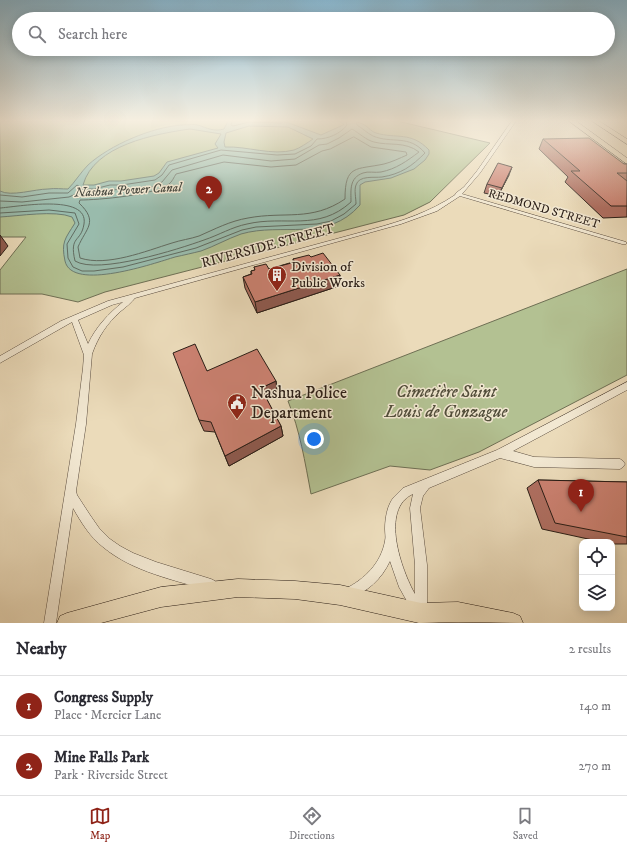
<!DOCTYPE html>
<html lang="en">
<head>
<meta charset="utf-8">
<style>
  body { margin:0; font-family:"IM FELL DW Pica",serif; background:#f7f7f7; color:#2b2b33 }
  .controls { position:absolute; right:12px; bottom:12px; display:grid; overflow:hidden; border-radius:8px; box-shadow:0 2px 10px #0003 }
  .controls button { width:36px; height:36px; display:grid; place-items:center; padding:0; border:0; border-bottom:1px solid #e1e1e2; background:#fff; color:#2b2b33; font:20px sans-serif }
  .you { position:absolute; left:314px; top:439px; width:14px; height:14px; margin:-10px; border:3px solid #fff; border-radius:50%; background:#1a73e8; box-shadow:0 0 0 6px #1a73e833 }
  .badge { display:grid; place-items:center; width:26px; height:26px; border-radius:50%; background:#8f2418; color:#fff; font-size:13px; font-weight:700 }
  .pin { position:absolute; translate:-50% -33px; filter:drop-shadow(0 1px 2px #0008) }
  .pin::after { content:''; position:absolute; top:21px; width:14px; height:12px; background:inherit; clip-path:polygon(0 0,100% 0,50% 100%) }
  .list { margin:0; padding:0; list-style:none }
  h2 { display:flex; justify-content:space-between; align-items:center; height:52px; margin:0; padding:0 16px; font-size:17px }
  h2 small { font-size:13px; font-weight:400; color:#7c7c81 }
  .list li { display:grid; grid-template-columns:26px 1fr auto; gap:12px; align-items:center; box-sizing:border-box; height:60px; padding:0 16px; border-top:1px solid #e1e1e2 }
  .list b { display:block; font-size:15px; white-space:nowrap }
  .list p { margin:0; font-size:13px; white-space:nowrap; color:#7c7c81 }
  .list em { font-size:13px; font-style:normal; color:#7c7c81 }
  .icon { flex:none; width:22px; height:22px; fill:none; stroke:currentColor; stroke-width:2; stroke-linecap:round; stroke-linejoin:round }
  .map { position:relative; flex:none; width:627px; height:623px; overflow:hidden }
  .search { position:absolute; background:#fff; box-shadow:0 2px 10px #0003; left:12px; right:12px; top:12px; height:44px; display:flex; align-items:center; gap:10px; box-sizing:border-box; padding:0 14px; border-radius:22px; color:#7c7c81; font-size:15px }
  .sheet { height:172px; background:#fff }
  nav { display:flex; justify-content:space-around; align-items:center; box-sizing:border-box; height:56px; border-top:1px solid #e1e1e2; background:#fff; font-size:11px; color:#7c7c81 }
  nav a { display:grid; justify-items:center; gap:2px }
  nav .on { color:#8f2418 }
  .map>svg:first-child { display:block }
  .green { fill:#b3c192; stroke:#6e6f54 }
  .water { fill:#99bbac; stroke:#6c7c70; fill-rule:evenodd }
  .lines { fill:none; stroke-linecap:round; stroke-linejoin:round }
  .shore { stroke:#616c61; stroke-width:1 }
  .minor-casing { stroke:#5a4c3f; stroke-width:1 }
  .primary-casing { stroke:#291d16; stroke-width:1 }
  .motorway-casing { stroke:#291d16; stroke-width:1 }
  .minor { fill:#f2e8d2; fill-rule:evenodd }
  .primary { fill:#ebdbba; fill-rule:evenodd }
  .motorway { fill:#ebdbba; fill-rule:evenodd }
  .wall { fill:#af6f61; stroke:#291d16 }
  .shaded-wall { fill:#8e5a4f; stroke:#291d16 }
  .building { fill:#cb8171; stroke:#291d16 }
  .labels { text-anchor:middle; dominant-baseline:central; stroke-width:3; stroke-linejoin:round; paint-order:stroke }
  .far-street-label { font-size:12px; fill:#291d16; stroke:#f2e8d2 }
  .far-water-label { font-size:13px; font-style:italic; fill:#4b4c43; stroke:#f2e8d2 }
  .street-label { font-size:14px; fill:#291d16; stroke:#f2e8d2 }
  .poi-label { font-size:14px; fill:#291d16; stroke:#f2e8d2; text-anchor:start }
  .near-park-label { font-size:17px; font-style:italic; fill:#524e3b; stroke:#f2e8d2 }
  .near-poi-label { font-size:17px; fill:#291d16; stroke:#f2e8d2; text-anchor:start }
</style>
</head>
<body>
<div class="map">
<svg width="627" height="623" viewBox="0 0 627 623">
  <rect width="100%" height="100%" fill="#ebdbba"/>
  <filter id="stains"><feTurbulence type="fractalNoise" baseFrequency=".005" numOctaves="4"/><feColorMatrix values="0 0 0 0 .2 0 0 0 0 .09 0 0 0 0 .02 0 0 0 .5 -.17"/></filter>
  <radialGradient id="worn" r=".72"><stop offset=".6" stop-color="#630" stop-opacity="0"/><stop offset="1" stop-color="#630" stop-opacity=".3"/></radialGradient>
  <g class="green">
    <polygon points="0,121 397,121 490,143 430,202 404,215 105,292 78,302 42,294 0,294 0,270 26,237 0,237"/>
    <path d="M627 269V375L479 452 430 470 390 466 311 494C305 462 300 431 288 401Z"/>
  </g>
  <path class="water" d="M228 121H277L289 123 321 135 343 125 344 124 338 121C347 121 358 120 366 126 369 128 372 132 376 133 396 139 411 131 429 150V154L425 160 414 169 391 178 365 182 360 185V205C327 243 282 222 241 234 227 239 215 246 201 251 193 253 184 255 175 257 155 263 72 292 65 261 61 242 65 239 75 223L72 217C55 210 19 216 0 217V191C11 197 35 189 48 189 55 188 62 189 68 189 75 182 81 172 88 165 110 145 152 127 182 125 187 125 193 124 198 125 207 128 214 132 224 129ZM249 126 288 127 313 139C307 143 300 148 294 150 272 156 247 146 225 147L224 142 226 133ZM190 129 221 134 215 144 218 148 167 162 159 173 154 176 121 181H109L94 185H83C94 145 155 134 190 129Z"/>
  <g class="lines">
    <g class="shore">
      <polyline points="232,121 231,125 233,126 249,122 282,123 284,121"/>
      <path d="M354 137 371 147 406 152 407 155C400 158 392 162 384 164 356 170 345 164 345 199 311 222 285 211 248 218 230 221 215 229 199 236 190 239 181 240 172 243 146 251 107 267 80 258L78 247C86 228 99 222 79 203L80 200C98 200 156 195 169 184 172 182 174 177 176 174L224 162 271 167 296 165 322 151 330 149Z"/>
      <path d="M0 195 22 197 49 193H68L77 185 83 189H94L110 185H122L155 180 162 175 169 165 221 150 277 155 295 154 311 146 317 139C328 139 340 134 347 125L346 121"/>
      <path d="M0 201 22 202 69 197 78 193 90 194 111 190 152 187 162 182 172 170 223 155 271 161 295 159 319 145 327 144 339 138 352 129C359 133 366 140 374 142 389 146 405 141 419 152 407 161 396 169 381 172 375 173 368 171 363 173 349 178 351 190 351 202 318 232 285 215 247 224 232 227 219 235 204 240 179 249 98 275 75 261 69 235 81 243 84 224 89 193 16 207 0 208"/>
      <path d="M0 213 49 210 75 213 79 224 67 244 68 258 73 267 82 271H94L123 267 196 248 242 230 256 227 317 224 331 221 344 214 356 204C356 198 354 190 356 185 359 175 374 178 382 177 401 174 412 166 425 153 409 134 392 144 373 136 367 133 362 128 357 125L356 121"/>
    </g>
    <g class="minor-casing">
      <g id="minor">
        <path d="M512 121H516L480 173 462 194 626 242V244H622L460 196 437 211 401 224 135 298C131 303 126 307 121 311 107 323 98 337 92 354L86 424 76 491 77 495 90 515 99 528 110 539 120 546 133 553 156 562 211 579 215 581 217 585 215 589 211 591C175 580 133 572 103 547 90 537 81 522 73 508L56 623H44L76 424 83 368 84 355 72 322 0 363V356L61 321 108 301 373 229C402 221 430 212 455 195L456 193 464 187 477 171ZM123 302C108 314 96 327 88 344L78 320 112 305Z"/>
        <path d="M627 382V390L513 451 534 457 620 459 623 461 625 464 623 467 620 469 534 467 500 458 429 488 423 496 420 508 427 565V612L425 616 421 618 417 616 413 612 399 587 390 561C381 580 368 591 349 599L345 597 343 593 345 589C365 579 381 563 385 541 386 537 385 533 385 529 385 519 387 505 394 497 397 494 400 491 403 488L497 450ZM413 494 410 508 415 565V594C402 571 379 509 413 494Z"/>
      </g>
    </g>
    <g class="primary-casing">
      <polygon id="primary" points="238,579 295,581 340,585 421,603 458,602 513,613 520,616 523,623 458,622 419,623 340,605 295,599 238,597 161,607 101,623 57,623 60,616 67,613 161,587"/>
    </g>
    <g class="motorway-casing">
      <g id="motorway">
        <polygon points="569,121 576,121 627,158 627,164"/>
        <polygon points="592,121 599,121 627,139 627,144"/>
      </g>
    </g>
    <use href="#minor" class="minor"/>
    <use href="#primary" class="primary"/>
    <use href="#motorway" class="motorway"/>
  </g>
  <g class="wall">
    <polygon points="543,139 624,164 627,164 627,217 603,218 565,182 568,177 539,149"/>
    <polygon points="509,175 498,196 484,193 487,184"/>
    <polygon points="311,257 340,275 339,286 257,313 245,288 243,277 251,274 251,271 255,270 254,267 269,269 293,262 293,259"/>
    <polygon points="207,371 276,381 277,392 266,398 281,426 283,436 229,466 215,432 204,431 199,420"/>
    <polygon points="538,480 627,482 627,544 613,544 612,542 602,542 542,529 527,488"/>
  </g>
  <g class="shaded-wall">
    <polygon points="512,167 509,175 498,196 502,188"/>
    <polygon points="0,235 8,246 0,256"/>
    <polygon points="340,275 339,286 257,313 255,302"/>
    <polygon points="276,381 277,392 263,399 261,388"/>
    <polygon points="281,426 283,436 229,466 225,456"/>
  </g>
  <g class="building">
    <polygon points="589,138 624,164 627,164 627,173 617,173 627,181 627,206 611,206 571,171 580,171 543,139"/>
    <polygon points="498,163 512,167 502,188 487,184"/>
    <polygon points="323,253 340,275 255,302 243,277 252,274 251,271 255,270 254,267 266,264 269,269 295,262 293,259 309,255 311,257"/>
    <polygon points="195,344 207,371 257,349 276,381 261,388 281,426 225,456 211,422 199,420 173,353"/>
    <polygon points="538,480 627,482 627,537 555,523"/>
  </g>
  <linearGradient id="sky" x2="0" y2="1"><stop stop-color="#88b7d0"/><stop offset="0.58" stop-color="#f6efe0"/><stop offset="1" stop-color="#f6efe0" stop-opacity="0"/></linearGradient>
  <rect width="627" height="208" fill="url(#sky)"/>
  <defs>
    <g id="building-pin" transform="scale(1)"><path d="M0 17L-7.5 6A9.5 9.5 0 1 1 7.5 6Z" fill="#8f2418" stroke="#f2e8d2"/><path d="M-4-6H4V6H1V3H-1V6H-4ZM-2.5-4.3h1.7v1.8h-1.7ZM.8-4.3h1.7v1.8H.8ZM-2.5-1h1.7V.8h-1.7ZM.8-1h1.7V.8H.8Z" fill="#fff"/></g>
    <g id="civic-pin" transform="scale(1)"><path d="M0 17L-7.5 6A9.5 9.5 0 1 1 7.5 6Z" fill="#8f2418" stroke="#f2e8d2"/><path d="M-.6-6.5H3V-4.5H.6V-3L4-1V1h2V6H-6V1h2V-1L-.6-3ZM-1.2 2.5V6h2.4V2.5Z" fill="#fff"/></g>
  </defs>
  <g fill-rule="evenodd">
    <use href="#building-pin" x="277" y="275"/>
    <use href="#civic-pin" x="237" y="403"/>
  </g>
  <g class="labels">
    <g class="far-street-label">
      <text transform="translate(544 209) rotate(16)">REDMOND STREET</text>
    </g>
    <g class="far-water-label">
      <text transform="translate(128 190) rotate(-3)">Nashua Power Canal</text>
    </g>
    <g class="street-label">
      <text transform="translate(268 246) rotate(-15)">RIVERSIDE STREET</text>
    </g>
    <g class="poi-label">
      <text x="291" y="267">Division of<tspan x="291" dy="16">Public Works</tspan></text>
    </g>
    <g class="near-park-label">
      <text x="446" y="392">Cimetière Saint<tspan x="446" dy="20">Louis de Gonzague</tspan></text>
    </g>
    <g class="near-poi-label">
      <text x="251" y="393">Nashua Police<tspan x="251" dy="20">Department</tspan></text>
    </g>
  </g>
  <rect width="100%" height="100%" filter="url(#stains)"/>
  <rect width="100%" height="100%" fill="url(#worn)"/>
</svg>
<div class="controls">
<button><svg class="icon" aria-label="locate" viewBox="0 0 24 24"><circle cx="12" cy="12" r="6"/><path d="M12 2v4M12 18v4M2 12h4M18 12h4"/></svg></button>
<button><svg class="icon" aria-label="layers" viewBox="0 0 24 24"><path d="M12 4l9 5-9 5-9-5zM3 14l9 5 9-5"/></svg></button>
</div>
<div class="you"></div>
<div class="pin badge" style="left:581px;top:512px">1</div>
<div class="pin badge" style="left:209px;top:209px">2</div>
<div class="search"><svg class="icon" aria-label="search" viewBox="0 0 24 24"><circle cx="10" cy="10" r="6"/><path d="M15 15l6 6"/></svg>Search here</div>
</div>
<section class="sheet">
<h2>Nearby<small>2 results</small></h2>
<ul class="list">
<li><span class="badge">1</span><div><b>Congress Supply</b><p>Place · Mercier Lane</p></div><em>140 m</em></li>
<li><span class="badge">2</span><div><b>Mine Falls Park</b><p>Park · Riverside Street</p></div><em>270 m</em></li>
</ul>
</section>
<nav>
<a class="on"><svg class="icon" aria-label="map" viewBox="0 0 24 24"><path d="M3 6l6-2 6 2 6-2v14l-6 2-6-2-6 2zM9 4v14M15 6v14"/></svg>Map</a>
<a><svg class="icon" aria-label="directions" viewBox="0 0 24 24"><path d="M12 3l9 9-9 9-9-9zM9 14v-3h6M13 9l2 2-2 2"/></svg>Directions</a>
<a><svg class="icon" aria-label="saved" viewBox="0 0 24 24"><path d="M7 4h10v16l-5-4-5 4z"/></svg>Saved</a>
</nav>
</body>
</html>
